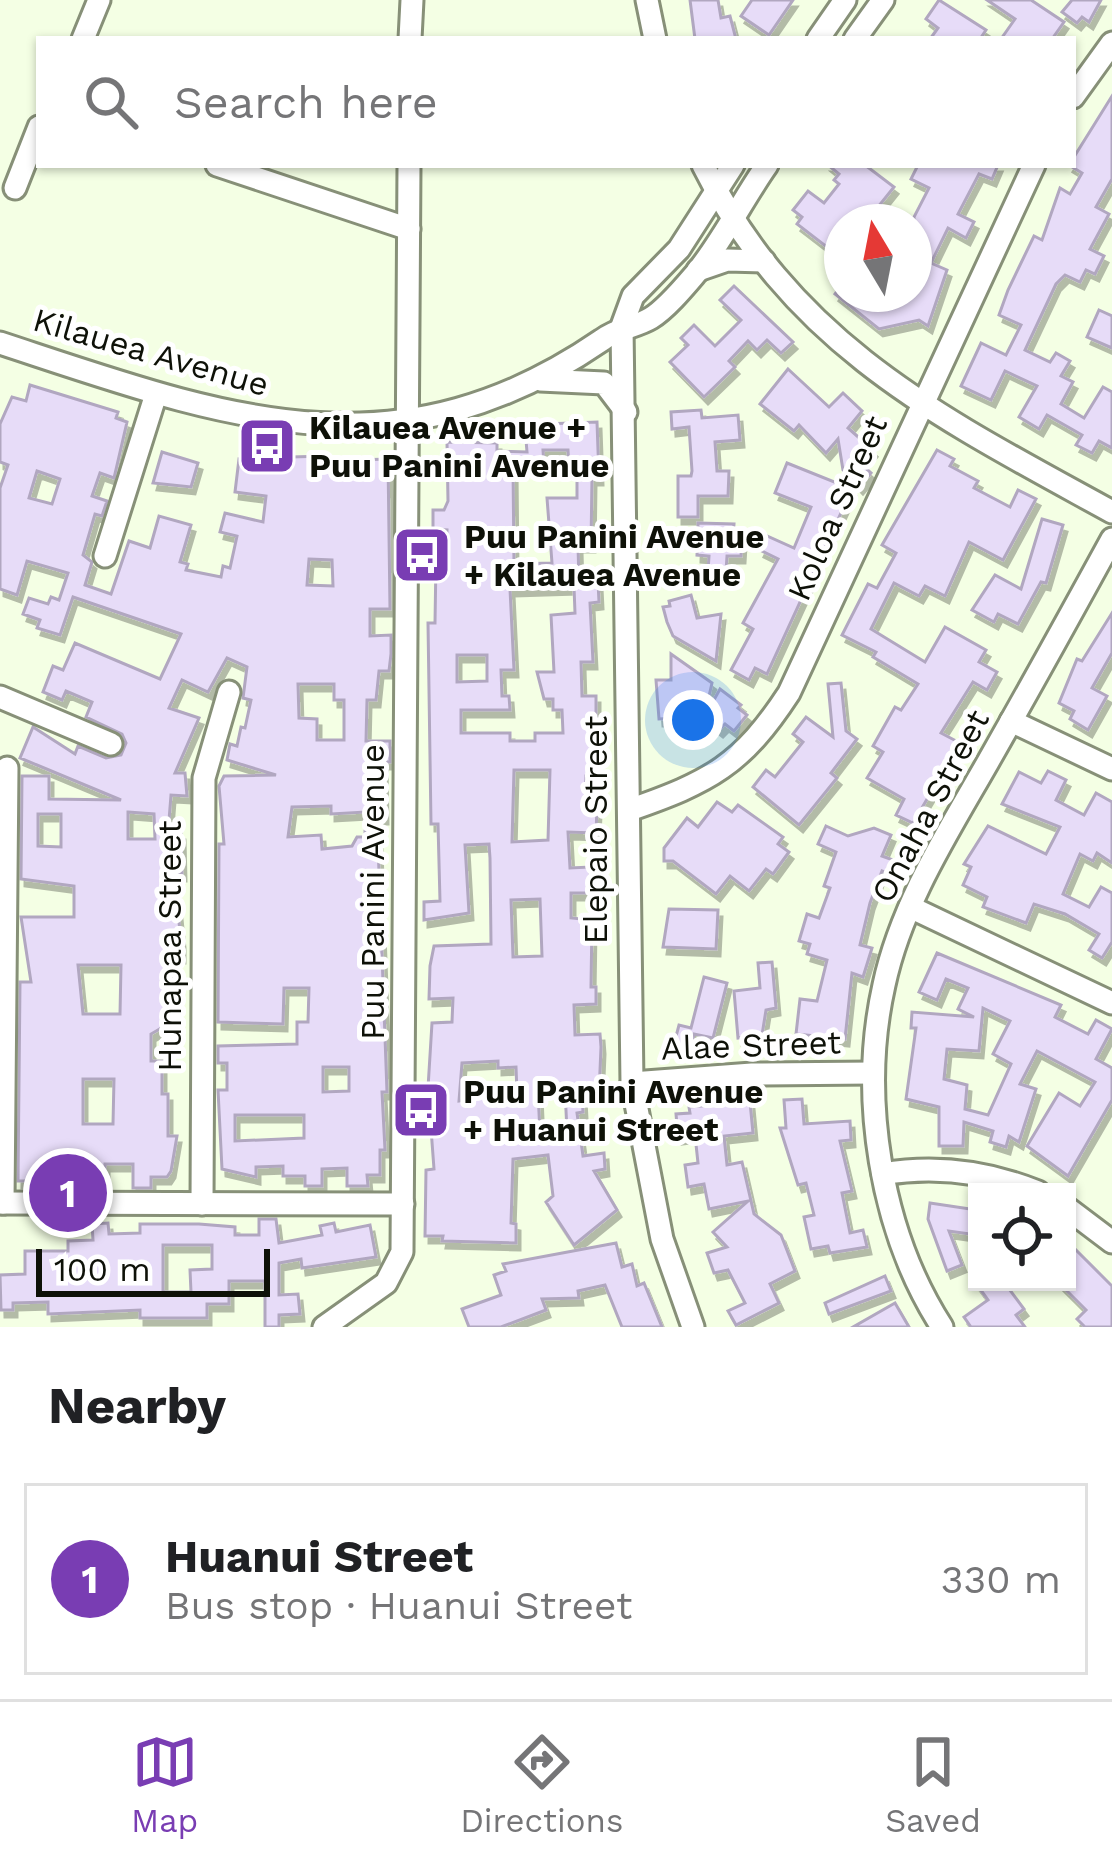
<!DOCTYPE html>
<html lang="en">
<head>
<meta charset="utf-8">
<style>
  body { margin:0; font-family:"Work Sans",sans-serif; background:#f6f6f6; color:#202124 }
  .controls { position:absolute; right:36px; bottom:36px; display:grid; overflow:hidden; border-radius:0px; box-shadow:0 3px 9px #0004 }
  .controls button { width:108px; height:108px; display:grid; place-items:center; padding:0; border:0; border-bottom:3px solid #e0e0e0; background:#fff; color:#202124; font:60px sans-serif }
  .compass { position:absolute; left:824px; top:204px; width:108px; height:108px; border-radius:50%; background:#fff; box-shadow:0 3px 9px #0004; rotate:350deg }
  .scale { position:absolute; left:36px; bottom:30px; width:234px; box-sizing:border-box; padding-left:12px; border:6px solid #0e1108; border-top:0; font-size:33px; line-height:42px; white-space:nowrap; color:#0e1108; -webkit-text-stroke:9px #fff; paint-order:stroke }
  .you { position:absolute; left:693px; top:720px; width:42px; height:42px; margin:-30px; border:9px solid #fff; border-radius:50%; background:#1a73e8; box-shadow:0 0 0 18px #1a73e833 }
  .badge { display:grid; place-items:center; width:78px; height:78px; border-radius:50%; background:#793db3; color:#fff; font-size:39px; font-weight:700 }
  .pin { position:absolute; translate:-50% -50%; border:6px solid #fff; box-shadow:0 3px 12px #0006 }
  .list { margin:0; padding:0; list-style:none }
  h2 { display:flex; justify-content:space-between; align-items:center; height:156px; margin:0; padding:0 48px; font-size:51px }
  h2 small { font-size:39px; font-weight:400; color:#757577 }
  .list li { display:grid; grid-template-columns:78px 1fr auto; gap:36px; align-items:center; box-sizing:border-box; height:192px; margin:0 24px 24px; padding:0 24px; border:3px solid #e0e0e0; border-radius:0px }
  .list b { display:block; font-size:45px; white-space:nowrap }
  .list p { margin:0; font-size:39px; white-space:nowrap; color:#757577 }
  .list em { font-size:39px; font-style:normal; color:#757577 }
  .icon { flex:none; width:66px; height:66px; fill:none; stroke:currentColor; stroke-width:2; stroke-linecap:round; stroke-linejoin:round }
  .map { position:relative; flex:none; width:1112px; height:1327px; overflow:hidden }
  .search { position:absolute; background:#fff; box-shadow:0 3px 9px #0004; left:36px; right:36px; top:36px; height:132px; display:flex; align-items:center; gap:30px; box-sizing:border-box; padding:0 42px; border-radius:0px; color:#757577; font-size:45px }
  .sheet { height:372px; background:#fff }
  nav { display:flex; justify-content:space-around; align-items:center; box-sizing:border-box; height:168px; border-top:3px solid #e0e0e0; background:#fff; font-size:33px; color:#757577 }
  nav a { display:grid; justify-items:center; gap:6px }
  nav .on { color:#793db3 }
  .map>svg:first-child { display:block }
  .building { fill:#e7dcf8; stroke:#b1a7c0; stroke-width:3; fill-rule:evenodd; filter:url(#shadow) }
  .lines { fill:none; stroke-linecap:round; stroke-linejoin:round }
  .minor-casing { stroke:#879078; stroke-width:27 }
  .minor { stroke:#fff; stroke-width:21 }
  .labels { text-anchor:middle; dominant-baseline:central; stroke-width:10; stroke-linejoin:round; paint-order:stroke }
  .street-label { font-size:33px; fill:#0e1108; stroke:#fff }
  .poi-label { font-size:33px; font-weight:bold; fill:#0e1108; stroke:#fff; text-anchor:start }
</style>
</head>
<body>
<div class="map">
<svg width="1112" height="1327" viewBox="0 0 1112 1327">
  <defs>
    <filter id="shadow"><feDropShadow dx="4" dy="7" stdDeviation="0" flood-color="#0004"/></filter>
  </defs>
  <rect width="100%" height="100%" fill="#f4ffe4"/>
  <g class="building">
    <polygon points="690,0 718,0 721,18 730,16 736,39 695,39"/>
    <polygon points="752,0 793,0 769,35 741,16"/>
    <polygon points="939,0 986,30 980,39 930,39 938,28 926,19"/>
    <polygon points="987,0 1031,0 1064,22 1052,39 1001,39 1015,19"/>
    <polygon points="1072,0 1101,0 1089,22 1082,17 1077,23 1062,12"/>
    <polygon points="1112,96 1112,179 1096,207 1109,214 1090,249 1104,256 1095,274 1086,270 1080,282 1065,275 1056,284 1025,350 1050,362 1056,353 1070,361 1061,376 1073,382 1061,404 1084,418 1103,387 1112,392 1112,448 1099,441 1092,453 1076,445 1082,435 1047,415 1039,429 1019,417 1037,386 1005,371 991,400 961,386 981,343 1006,355 1021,325 999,315 1008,290 1034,236 1042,240 1060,188 1070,194 1082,173 1069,165"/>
    <polygon points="828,165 865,165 894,187 866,222 842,222 842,238 832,251 797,224 802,217 793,210 808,191 824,203 839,184 834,180 839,174"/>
    <polygon points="918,165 998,165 992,179 979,174 958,214 974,222 966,238 948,228 931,263 947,270 928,326 919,320 879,329 835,294 838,290 864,305 869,299 877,305 891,294 914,294 914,217 929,188 911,179"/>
    <polygon points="734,286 793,342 781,353 767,340 757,350 748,341 729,361 735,367 704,397 670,362 688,345 681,338 694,325 715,346 741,320 720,300"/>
    <polygon points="1099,310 1112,316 1112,348 1087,337"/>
    <polygon points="788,369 829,407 843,393 862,411 848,428 873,450 861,464 871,473 859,487 843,470 838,439 826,453 799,425 794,431 760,404"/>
    <path d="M30 385 118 412 116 418 127 422 114 478 100 473 92 496 107 501 102 516 95 514 83 555 92 562 85 585 111 594 129 541 150 548 159 516 191 525 180 562 188 564 186 570 221 577 223 566 230 568 237 536 220 532 225 513 263 522 266 496 235 492 239 459 270 462 271 451 290 457 327 456V471L355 470V460L388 459 390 609H370V636L391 635V654L389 671H379L376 700H367L366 741H390V762H383L384 817H377L387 1092H382L385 1150H380V1175H367L368 1186H347V1168L322 1169V1186H305V1176H283V1166L256 1167V1177L222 1169 218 1090H227V1063H218V1046L297 1044V1022H308L309 988H284L283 1024 218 1022 219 844H224L219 786 224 776 276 775 227 760 230 744 237 746 241 727 245 728 251 700 243 698 247 667 227 658 208 692 182 680 169 708 199 718 175 773H185L187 796 171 795 168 833H181L182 874H174L181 941V956H169L175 1020 151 1034V1061H162V1094H168V1136H177L171 1171 167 1177H151V1188H133V1164H105V1179H82V1188H61V1181H18L20 982H31L21 917H74V886L21 879 22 776H49V799L121 800 20 758 33 727 75 754 78 746 106 758 121 755 126 743 122 734 86 717 92 702 66 691 62 700 43 692 53 666 63 670 75 643 160 679 181 634 73 597 60 635 37 628 40 620 23 614 29 598 48 604 51 597 59 600 68 573 27 561 17 595 0 589V488L8 465 0 462V424L12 397 26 401ZM37 471 60 479 52 504 29 498ZM309 559 332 560 333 586 307 585ZM298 684H334V700H344V740H317V719L299 718ZM331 806V814L365 812V837H357L352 846 322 849 321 835 288 837 292 807ZM128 812 154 814 155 839H128ZM38 814H61V847L38 846ZM78 965H121L120 1014H83ZM323 1067H349V1091L323 1092ZM83 1079H114L113 1124H83ZM235 1115H304V1138L235 1141Z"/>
    <polygon points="701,410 702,418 738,415 740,440 715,442 717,471 729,471 728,496 698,496 698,517 678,517 678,476 691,476 692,471 689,427 672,429 671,412"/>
    <path d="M597 422 599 478H592L591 545H578L579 583 598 582 599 602 590 603 593 662H581L582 696H596V720H588L593 776H586L585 807H597L596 833 568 832 570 868 590 867 591 893H571V918L592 920 591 987H596V1004L574 1005 575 1035 600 1034 601 1047 599 1094H582L583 1112 577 1113 583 1156 604 1153 605 1169 594 1171 617 1210 574 1245 546 1202 553 1196 548 1155 513 1159 511 1223 516 1224V1243L442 1241 443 1236H425L426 1170 434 1169 428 1088 432 1023 452 1022 453 998 429 999 430 966 434 946 491 944 490 858 489 844 465 845 469 913 424 920V902L440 901 438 824H431L428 623H435L436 560H446L447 530 433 529V510H444L448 501 447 442 497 443V451L527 452 526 440 541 439 545 424ZM543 450H568L569 467H577V498H547L552 563 514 564 513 466 544 465ZM574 587 575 613 551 615 554 672H537L544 699H553V710H562L563 733H535V741H510V733H461V710H510L509 696H502L501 670H514L510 589ZM457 655H487V681L457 682ZM514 770H550L548 840 512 842ZM540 899 542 956 513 957 511 900ZM498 1061V1068L516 1067 517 1093 459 1101 462 1063ZM565 1090 567 1131 540 1134 538 1091Z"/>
    <polygon points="937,450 954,459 950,466 978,481 974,488 1010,507 1018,490 1036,499 1003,560 969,542 945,596 925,586 919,596 894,583 871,629 925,662 945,627 986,650 979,662 997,672 987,690 973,682 941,733 960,743 913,823 896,815 904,799 867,778 883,752 873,746 895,707 901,710 918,684 873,657 876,652 842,635 868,584 877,588 896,553 882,545"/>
    <polygon points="162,452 198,463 191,487 153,483"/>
    <polygon points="787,463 852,489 767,674 755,668 749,680 731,670 753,629 743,623 778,559 760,550 767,536 794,548 811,507 775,493"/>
    <polygon points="1042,519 1063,525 1046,583 1041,582 1018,624 998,614 994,622 972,610 995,575 1021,589"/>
    <polygon points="698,523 734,524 733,539 742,539 741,556 727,556 726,572 708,571 709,556 697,555"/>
    <polygon points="691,595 697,618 721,614 716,661 673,636 667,622 663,607 670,606 669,601"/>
    <polygon points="1112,613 1112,653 1092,688 1107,696 1088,730 1070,719 1074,711 1059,703 1077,659 1082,661"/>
    <polygon points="671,654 712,683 704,718 720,689 741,705 738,708 747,715 734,731 725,724 719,730 678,698 679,718 659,719 656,680 671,680"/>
    <polygon points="841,683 846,731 857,739 831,773 837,778 799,825 753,787 766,770 775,777 803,742 793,734 806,717 833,737 828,684"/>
    <polygon points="1048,771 1066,780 1056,800 1084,815 1096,793 1112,802 1112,863 1097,853 1093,861 1080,854 1063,894 1089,907 1101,887 1112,893 1112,942 1102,958 1089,950 1099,934 1065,914 1034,904 1026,923 983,907 987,897 963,885 971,867 964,864 988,826 1046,854 1060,827 1002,804 1019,772 1041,783"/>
    <polygon points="717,802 732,812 738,805 783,837 778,844 789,852 773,874 766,869 749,891 730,876 716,894 673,861 664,861 664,848 687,818 698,827"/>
    <polygon points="826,826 848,836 874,828 891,835 882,856 896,861 890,874 882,871 870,903 860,945 872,948 863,977 852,973 845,1039 796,1034 800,999 817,1001 827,960 807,954 810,944 799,941 807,914 819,918 830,888 824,886 836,852 818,844"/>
    <polygon points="669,909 718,910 716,949 663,947"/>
    <path d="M937 953 1061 1005 1055 1017 1088 1034 1096 1020 1112 1029 1096 1059 1112 1068V1100L1068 1176 1027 1146 1059 1093 1080 1106 1095 1082 1037 1051 1020 1084 1036 1089 1019 1142 1009 1136 1006 1147 990 1142 993 1131 964 1122 963 1146H939V1107L906 1099 916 1028H911L912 1012 974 1017 958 1009 968 988 946 979 937 1000 919 992ZM983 1008 1010 1021 993 1054 1011 1064 988 1115 965 1109 967 1085 944 1079 947 1049 979 1051Z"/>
    <polygon points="772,962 776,1008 766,1010 762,1035 738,1038 734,991 760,988 758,963"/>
    <polygon points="704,977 727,983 713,1038 694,1034 691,1048 674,1044 679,1025 691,1028"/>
    <polygon points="802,1099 804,1124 850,1121 851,1140 840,1141 852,1191 842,1193 850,1233 863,1230 867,1247 830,1253 828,1246 811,1249 804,1217 814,1215 806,1183 798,1185 780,1128 786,1128 784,1100"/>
    <polygon points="750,1102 753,1133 724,1136 727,1165 742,1162 754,1214 781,1235 795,1271 770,1284 779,1303 736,1325 728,1311 745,1303 728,1270 714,1273 707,1253 727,1247 713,1232 748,1201 709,1209 704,1184 688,1187 685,1165 698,1163 695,1135 678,1137 676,1114 690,1113 689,1107"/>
    <polygon points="930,1203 977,1210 977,1235 949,1231 962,1265 947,1271 928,1219"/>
    <path d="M259 1219H276L279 1243 322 1235 320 1226 334 1223 336 1232 370 1225 376 1257 302 1268 301 1259 279 1263V1295L298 1294 300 1314 279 1315V1327H265V1281H229V1304H207V1318H140V1310L48 1314V1302L13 1303V1310H1L0 1275 25 1274V1251H68V1241L93 1240 92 1224 108 1223 109 1234 140 1233V1224H199L235 1227V1235H259ZM163 1245H212V1269L190 1270 191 1292H163Z"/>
    <polygon points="1067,1241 1112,1286 1112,1327 1085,1327 1077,1319 1086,1310 1058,1282 1067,1282"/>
    <polygon points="616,1243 622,1267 632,1264 637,1286 644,1283 662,1327 622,1327 605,1285 578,1291 579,1298 542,1299 546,1310 501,1327 469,1327 462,1309 501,1295 494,1275 506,1271 503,1264"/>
    <polygon points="885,1276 891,1291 829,1314 825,1303"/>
    <polygon points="975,1282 1004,1282 1024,1309 1016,1315 1025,1327 971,1327 964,1317 988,1300"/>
    <polygon points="895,1303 909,1327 853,1327"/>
  </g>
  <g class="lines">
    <g class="minor-casing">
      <g id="minor">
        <polyline points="647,0 655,39"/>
        <polyline points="83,39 99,0"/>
        <polyline points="410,39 412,0"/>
        <polyline points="818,39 845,0"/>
        <polyline points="855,39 883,0"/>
        <polyline points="1073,97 1112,43"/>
        <polyline points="217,165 409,229"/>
        <path d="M703 165C794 347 943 419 1112 512"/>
        <polyline points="15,188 39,127"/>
        <polyline points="698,270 727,260 764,261"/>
        <path d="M0 343C219 415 392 484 602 340 618 328 636 327 651 318 667 308 685 286 697 272 723 240 743 199 767 165"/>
        <polyline points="540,380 604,383 626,412"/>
        <polyline points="105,556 156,394"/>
        <polyline points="0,697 111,744"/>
        <polyline points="1011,721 1112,769"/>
        <path d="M629 810C710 782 742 765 789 693L1034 165"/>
        <polyline points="910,907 1112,1003"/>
        <polyline points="632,1083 752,1074 873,1073"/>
        <path d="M883 1174C936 1165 988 1172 1038 1192"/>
        <polyline points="0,1203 403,1204"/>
        <polyline points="3,1203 7,768"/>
        <polyline points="202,1204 204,778 229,692"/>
        <polyline points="1067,1208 1112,1242"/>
        <polyline points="324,1327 386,1283 402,1252 409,165"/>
        <polyline points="693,1327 662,1239 632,1083 622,326 633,296 679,249 733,165"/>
        <path d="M942 1327C880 1231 859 1096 884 985 901 905 948 832 988 762 1030 688 1071 614 1112 539"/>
      </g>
    </g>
    <use href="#minor" class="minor"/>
  </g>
  <defs>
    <g id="bus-square" transform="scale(3)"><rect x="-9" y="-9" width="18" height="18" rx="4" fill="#793db3" stroke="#fff"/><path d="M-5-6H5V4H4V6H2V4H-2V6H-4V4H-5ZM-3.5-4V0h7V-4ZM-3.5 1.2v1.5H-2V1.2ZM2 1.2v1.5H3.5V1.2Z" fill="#fff"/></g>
  </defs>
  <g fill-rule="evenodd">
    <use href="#bus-square" x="267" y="446"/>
    <use href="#bus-square" x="422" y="555"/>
    <use href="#bus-square" x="421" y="1110"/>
  </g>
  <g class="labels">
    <g class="street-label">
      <text transform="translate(151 352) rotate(16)">Kilauea Avenue</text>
      <text transform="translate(837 508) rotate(-66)">Koloa Street</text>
      <text transform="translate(930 806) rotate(-62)">Onaha Street</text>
      <text transform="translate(595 830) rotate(-90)">Elepaio Street</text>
      <text transform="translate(372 892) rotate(-90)">Puu Panini Avenue</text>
      <text transform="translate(169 946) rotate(-90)">Hunapaa Street</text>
      <text transform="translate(751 1045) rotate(-2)">Alae Street</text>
    </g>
    <g class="poi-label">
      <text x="309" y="427">Kilauea Avenue +<tspan x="309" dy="38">Puu Panini Avenue</tspan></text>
      <text x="464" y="536">Puu Panini Avenue<tspan x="464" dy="38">+ Kilauea Avenue</tspan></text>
      <text x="463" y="1091">Puu Panini Avenue<tspan x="463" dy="38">+ Huanui Street</tspan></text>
    </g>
  </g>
</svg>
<div class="controls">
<button><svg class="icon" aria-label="locate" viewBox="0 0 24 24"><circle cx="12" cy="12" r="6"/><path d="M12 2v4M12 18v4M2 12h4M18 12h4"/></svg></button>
</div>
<svg class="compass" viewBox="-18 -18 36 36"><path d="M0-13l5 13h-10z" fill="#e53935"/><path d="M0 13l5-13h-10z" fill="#757577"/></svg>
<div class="scale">100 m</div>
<div class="you"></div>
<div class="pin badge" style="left:68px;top:1193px">1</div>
<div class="search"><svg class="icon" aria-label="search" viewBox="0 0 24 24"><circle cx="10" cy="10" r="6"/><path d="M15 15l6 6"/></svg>Search here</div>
</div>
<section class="sheet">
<h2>Nearby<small></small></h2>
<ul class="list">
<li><span class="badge">1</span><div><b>Huanui Street</b><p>Bus stop · Huanui Street</p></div><em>330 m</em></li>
</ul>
</section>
<nav>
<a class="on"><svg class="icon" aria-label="map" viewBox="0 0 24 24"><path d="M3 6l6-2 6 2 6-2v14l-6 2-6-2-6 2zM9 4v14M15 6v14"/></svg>Map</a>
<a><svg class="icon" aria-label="directions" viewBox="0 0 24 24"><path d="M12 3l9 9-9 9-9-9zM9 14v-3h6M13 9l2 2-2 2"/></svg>Directions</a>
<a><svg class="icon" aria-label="saved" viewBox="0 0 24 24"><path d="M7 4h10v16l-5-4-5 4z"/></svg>Saved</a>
</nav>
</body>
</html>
